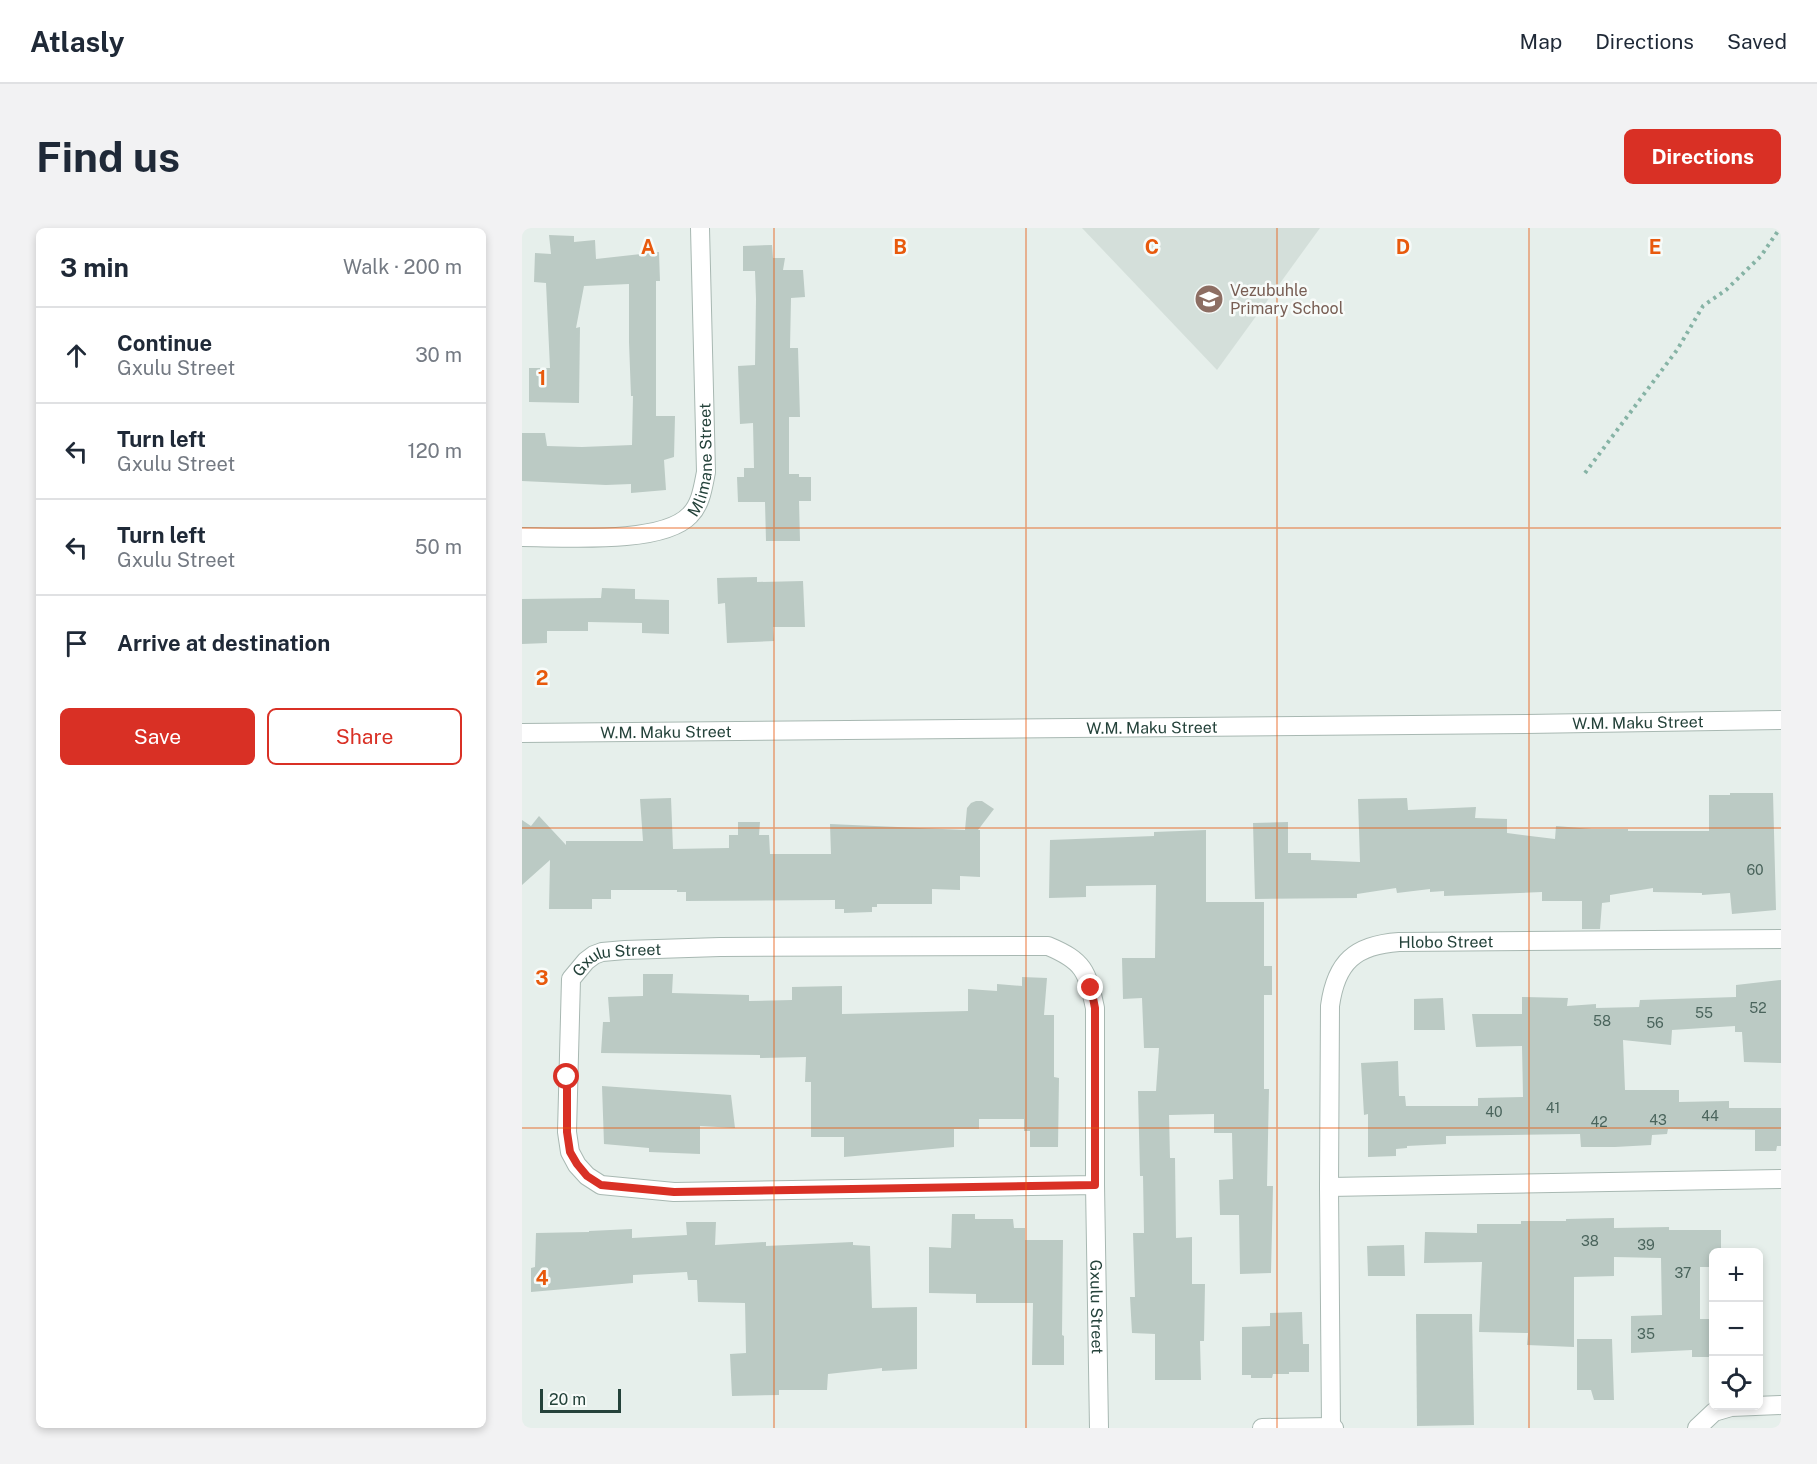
<!DOCTYPE html>
<html lang="en">
<head>
<meta charset="utf-8">
<style>
  body { margin:0; font-family:"Public Sans",sans-serif; background:#f2f2f3; color:#1f2937 }
  .controls { position:absolute; right:18px; bottom:18px; display:grid; overflow:hidden; border-radius:9px; box-shadow:0 3px 9px #0003 }
  .controls button { width:54px; height:54px; display:grid; place-items:center; padding:0; border:0; border-bottom:2px solid #e0e1e3; background:#fff; color:#1f2937; font:30px sans-serif }
  .scale { position:absolute; left:18px; bottom:15px; width:81px; box-sizing:border-box; padding-left:6px; border:3px solid #24423a; border-top:0; font-size:16px; line-height:21px; white-space:nowrap; color:#24423a; -webkit-text-stroke:4px #f7fbf9; paint-order:stroke }
  .stop { position:absolute; width:18px; height:18px; margin:-14px; border:4px solid #d93025; border-radius:50%; background:#fff }
  .stop.end { background:#d93025; border-color:#fff; box-shadow:0 2px 6px #0008 }
  .list { margin:0; padding:0; list-style:none }
  h2 { display:flex; justify-content:space-between; align-items:center; height:78px; margin:0; padding:0 24px; font-size:26px }
  h2 small { font-size:20px; font-weight:400; color:#747a83 }
  .list li { display:grid; grid-template-columns:39px 1fr auto; gap:18px; align-items:center; box-sizing:border-box; height:96px; padding:0 24px; border-top:2px solid #e0e1e3 }
  .list b { display:block; font-size:22px; white-space:nowrap }
  .list p { margin:0; font-size:20px; white-space:nowrap; color:#747a83 }
  .list em { font-size:20px; font-style:normal; color:#747a83 }
  .actions { display:flex; gap:12px; padding:18px 24px }
  .actions a { flex:1; padding:14px 0; border:2px solid #d93025; border-radius:9px; text-align:center; font-size:21px; color:#d93025 }
  .actions .main { background:#d93025; color:#fff }
  .icon { flex:none; width:33px; height:33px; fill:none; stroke:currentColor; stroke-width:2; stroke-linecap:round; stroke-linejoin:round }
  .map { position:relative; flex:none; width:1259px; height:1200px; overflow:hidden; border-radius:9px }
  header { display:flex; align-items:center; gap:36px; box-sizing:border-box; height:84px; padding:0 30px; background:#fff; border-bottom:2px solid #e0e1e3 }
  header strong { font-size:28px }
  nav { display:flex; gap:33px; margin-inline-start:auto; font-size:21px }
  .intro { display:flex; align-items:center; justify-content:space-between; box-sizing:border-box; height:144px; padding:0 36px }
  h1 { margin:0; font-size:42px }
  .button { padding:15px 27px; border-radius:9px; background:#d93025; color:#fff; font-size:21px; font-weight:700 }
  main { display:flex; gap:36px; padding:0 36px }
  aside { flex:1; background:#fff; border-radius:9px; box-shadow:0 3px 9px #0003 }
  .map>svg:first-child { display:block }
  .built { fill:#d4dfda }
  .building { fill:#bbcac4 }
  .lines { fill:none; stroke-linecap:round; stroke-linejoin:round }
  .minor-casing { stroke:#a8b8b2; stroke-width:20 }
  .path { stroke:#86b3a5; stroke-width:4; stroke-dasharray:3 4.5; stroke-linecap:butt }
  .minor { stroke:#fff; stroke-width:18 }
  .route { stroke:#d93025; stroke-width:8 }
  .grid { fill:none; stroke:#e8590c; stroke-width:1.5; stroke-opacity:0.55 }
  .labels { text-anchor:middle; dominant-baseline:central; stroke-width:5; stroke-linejoin:round; paint-order:stroke }
  .number-label { font-size:14px; fill:#4a645c }
  .education-label { font-size:16px; fill:#785e54; stroke:#f7fbf9; text-anchor:start }
  .street-label { font-size:16px; fill:#24423a; stroke:#f7fbf9 }
  .grid-label { font-size:20px; text-anchor:middle; font-weight:bold; fill:#e8590c; stroke:#f7fbf9; stroke-width:5; stroke-linejoin:round; paint-order:stroke }
</style>
</head>
<body>
<header>
<strong>Atlasly</strong>
<nav><a>Map</a><a>Directions</a><a>Saved</a></nav>
</header>
<div class="intro"><h1>Find us</h1><a class="button">Directions</a></div>
<main>
<aside>
<h2>3 min<small>Walk · 200 m</small></h2>
<ul class="list">
<li><svg class="icon" aria-label="ahead" viewBox="0 0 24 24"><path d="M12 20V5M6 11l6-6 6 6"/></svg><div><b>Continue</b><p>Gxulu Street</p></div><em>30 m</em></li>
<li><svg class="icon" aria-label="left" viewBox="0 0 24 24"><path d="M17 20v-9H6M10 6l-5 5 5 5"/></svg><div><b>Turn left</b><p>Gxulu Street</p></div><em>120 m</em></li>
<li><svg class="icon" aria-label="left" viewBox="0 0 24 24"><path d="M17 20v-9H6M10 6l-5 5 5 5"/></svg><div><b>Turn left</b><p>Gxulu Street</p></div><em>50 m</em></li>
<li><svg class="icon" aria-label="arrive" viewBox="0 0 24 24"><path d="M6 21V4h12l-3 4 3 4H6"/></svg><div><b>Arrive at destination</b></div></li>
</ul>
<div class="actions"><a class="main">Save</a><a>Share</a></div>
</aside>
<div class="map">
<svg width="1259" height="1200" viewBox="0 0 1259 1200">
  <rect width="100%" height="100%" fill="#e6efeb"/>
  <polygon class="built" points="560,0 798,0 695,142"/>
  <g class="building">
    <polygon points="27,7 52,8 52,14 73,12 74,31 137,24 138,53 134,53 134,188 153,188 152,229 142,232 144,262 109,265 109,256 84,257 0,253 0,205 23,205 25,218 60,219 110,217 111,168 109,168 107,114 107,56 62,58 54,100 58,99 57,175 7,174 7,140 28,140 24,55 12,54 13,25 29,26"/>
    <polygon points="250,17 251,30 263,30 261,42 281,42 283,69 269,70 268,120 276,120 278,189 267,189 267,246 277,246 277,249 289,249 289,273 277,273 278,313 244,313 243,274 216,274 215,249 222,249 222,240 232,240 231,195 218,196 216,138 233,137 234,71 233,43 221,43 221,18"/>
    <polygon points="235,349 235,354 281,353 283,399 251,399 252,413 205,415 203,375 196,376 195,350"/>
    <polygon points="80,360 113,361 113,371 147,372 147,406 120,405 120,395 66,394 66,403 25,403 25,415 0,416 0,371 79,370"/>
    <polygon points="1208,565 1251,565 1254,682 1210,686 1208,665 1180,667 1180,665 1131,664 1131,660 1088,667 1088,674 1080,675 1078,701 1060,701 1060,673 1020,673 1020,664 922,668 922,663 908,664 908,661 875,665 874,660 835,666 835,670 733,671 731,595 766,594 766,625 789,625 789,632 838,634 836,571 885,570 886,582 954,579 953,590 985,591 985,605 1033,611 1034,598 1070,601 1106,601 1106,603 1187,603 1187,567 1208,567"/>
    <polygon points="149,570 151,621 207,620 207,607 216,607 216,594 238,594 237,607 247,607 248,626 309,626 308,596 443,602 445,580 449,575 454,573 460,573 472,581 456,602 458,602 458,649 438,648 438,662 410,661 410,676 355,676 355,679 350,679 350,684 322,685 322,681 313,681 313,672 164,673 164,664 155,664 155,662 89,662 89,671 70,671 70,681 27,681 28,632 0,657 0,592 9,598 17,588 44,617 44,613 121,613 118,571"/>
    <polygon points="684,602 684,674 742,674 742,738 750,738 750,767 742,767 742,861 747,861 745,958 751,958 749,1045 718,1046 717,987 698,987 697,952 711,951 710,905 692,905 692,886 647,887 648,930 653,930 654,1010 670,1009 670,1056 683,1056 682,1113 678,1113 679,1152 633,1152 633,1106 610,1105 608,1069 613,1069 611,1005 622,1005 621,948 618,948 616,863 634,863 637,820 622,820 620,770 601,771 600,730 633,730 634,657 564,658 564,669 527,670 528,612 632,608 632,604"/>
    <polygon points="121,746 151,746 150,765 227,767 227,773 270,772 270,759 320,758 320,786 446,783 446,761 475,763 475,756 500,758 500,749 525,750 522,787 532,787 532,849 537,850 536,919 508,919 508,903 502,903 502,891 457,891 457,901 432,901 432,919 322,929 322,909 289,909 289,854 283,854 284,829 238,830 238,827 79,825 81,794 88,794 86,769 121,768"/>
    <polygon points="1259,752 1259,835 1222,834 1220,804 1213,804 1213,798 1150,802 1149,817 1101,812 1103,862 1157,862 1157,874 1207,873 1207,880 1259,880 1259,918 1255,918 1254,923 1233,923 1233,902 1146,901 1145,906 1130,907 1129,917 1093,919 1059,919 1058,906 924,908 924,916 885,918 885,920 874,921 874,928 846,929 846,886 842,887 839,835 876,833 877,868 883,868 884,878 956,878 956,870 1001,869 1000,818 954,819 950,786 1000,786 1000,769 1046,770 1045,778 1074,776 1074,780 1117,779 1118,772 1214,769 1214,757"/>
    <polygon points="921,770 923,802 892,802 892,771"/>
    <polygon points="80,858 209,867 213,900 178,898 178,926 127,924 127,920 82,916"/>
    <polygon points="430,986 453,986 453,991 491,991 492,1000 503,1000 503,1012 541,1012 540,1107 542,1108 542,1137 510,1137 511,1075 454,1075 454,1066 407,1065 407,1019 429,1020"/>
    <polygon points="1092,990 1092,1000 1147,999 1147,1002 1199,1002 1199,1024 1191,1024 1191,1039 1178,1039 1178,1091 1191,1091 1191,1129 1170,1129 1170,1122 1109,1125 1109,1088 1140,1087 1139,1030 1092,1029 1092,1048 1052,1049 1052,1119 1005,1117 1006,1105 957,1104 960,1034 902,1035 903,1004 955,1005 955,996 999,996 999,993 1044,993 1044,991"/>
    <polygon points="164,994 194,994 193,1017 244,1014 244,1018 331,1014 331,1017 348,1018 350,1080 395,1079 395,1141 360,1143 360,1140 306,1146 305,1162 257,1162 257,1167 210,1168 208,1126 224,1125 223,1075 176,1074 175,1052 166,1052 165,1044 111,1047 111,1055 9,1064 9,1040 13,1039 14,1005 67,1004 67,1003 110,1001 110,1010 165,1007"/>
    <polygon points="882,1017 883,1048 846,1048 845,1018"/>
    <polygon points="780,1084 781,1116 787,1116 787,1144 767,1144 767,1146 751,1146 750,1150 729,1150 729,1147 720,1147 720,1099 748,1098 748,1085"/>
    <polygon points="894,1086 950,1086 952,1197 895,1198"/>
    <polygon points="1055,1111 1090,1111 1092,1172 1072,1172 1069,1162 1055,1162"/>
  </g>
  <g class="lines">
    <g class="minor-casing">
      <g id="minor">
        <path id="s1" d="M0 309C41 309 140 317 168 287 179 276 181 259 184 244L178 0"/>
        <path id="s2" d="M0 505 1004 496 1259 492"/>
        <path id="s3" d="M573 957 152 964 79 957 65 948 55 937 48 924 45 904 49 751 64 733 72 727 80 724 103 722 198 719 526 718C562 733 565 743 573 780V957L577 1200"/>
        <polyline points="807,959 1259,951"/>
        <path id="s4" d="M809 1199 807 959 808 778C814 734 833 717 877 714L1259 711"/>
        <polyline points="740,1200 809,1199 812,1200"/>
        <polyline points="1175,1200 1192,1184 1209,1179 1259,1177"/>
      </g>
    </g>
    <polyline class="path" points="1063,245 1155,122 1181,78 1204,62 1239,28 1258,0"/>
    <use href="#minor" class="minor"/>
  </g>
  <g class="lines">
    <polyline class="route" points="45,849 45,904 48,924 55,936 65,948 79,957 152,964 573,957 573,780 569,760"/>
  </g>
  <path class="grid" d="M252 0V1200M504 0V1200M755 0V1200M1007 0V1200M0 300H1259M0 600H1259M0 900H1259"/>
  <defs>
    <g id="school-disc" transform="scale(1.5)"><circle r="9.5" fill="#8d6e63" stroke="#f7fbf9"/><path d="M0-5L7-2L0 1L-7-2ZM-4 1L0 2.5L4 1V4Q0 6-4 4Z" fill="#fff"/></g>
  </defs>
  <g fill-rule="evenodd">
    <use href="#school-disc" x="687" y="71"/>
  </g>
  <g class="labels">
    <g class="number-label">
      <text x="1233" y="642">60</text>
      <text x="1236" y="780">52</text>
      <text x="1182" y="785">55</text>
      <text x="1080" y="793">58</text>
      <text x="1133" y="795">56</text>
      <text x="1031" y="880">41</text>
      <text x="972" y="884">40</text>
      <text x="1188" y="888">44</text>
      <text x="1136" y="892">43</text>
      <text x="1077" y="894">42</text>
      <text x="1068" y="1013">38</text>
      <text x="1124" y="1017">39</text>
      <text x="1161" y="1045">37</text>
      <text x="1124" y="1106">35</text>
    </g>
    <g class="education-label">
      <text x="708" y="62">Vezubuhle<tspan x="708" dy="18">Primary School</tspan></text>
    </g>
    <g class="street-label">
      <text stroke="none"><textPath href="#s1" startOffset="231">Mlimane Street</textPath></text>
      <text stroke="none"><textPath href="#s2" startOffset="1116">W.M. Maku Street</textPath></text>
      <text stroke="none"><textPath href="#s2" startOffset="630">W.M. Maku Street</textPath></text>
      <text stroke="none"><textPath href="#s2" startOffset="144">W.M. Maku Street</textPath></text>
      <text stroke="none"><textPath href="#s4" startOffset="573">Hlobo Street</textPath></text>
      <text stroke="none"><textPath href="#s3" startOffset="768">Gxulu Street</textPath></text>
      <text stroke="none"><textPath href="#s3" startOffset="1584">Gxulu Street</textPath></text>
    </g>
  </g>
  <g class="grid-label">
    <text x="126" y="26">A</text>
    <text x="378" y="26">B</text>
    <text x="630" y="26">C</text>
    <text x="881" y="26">D</text>
    <text x="1133" y="26">E</text>
    <text x="20" y="157">1</text>
    <text x="20" y="457">2</text>
    <text x="20" y="757">3</text>
    <text x="20" y="1057">4</text>
  </g>
</svg>
<div class="controls">
<button>+</button>
<button>−</button>
<button><svg class="icon" aria-label="locate" viewBox="0 0 24 24"><circle cx="12" cy="12" r="6"/><path d="M12 2v4M12 18v4M2 12h4M18 12h4"/></svg></button>
</div>
<div class="scale">20 m</div>
<div class="stop" style="left:45px;top:849px"></div>
<div class="stop end" style="left:569px;top:760px"></div>
</div>
</main>
</body>
</html>
